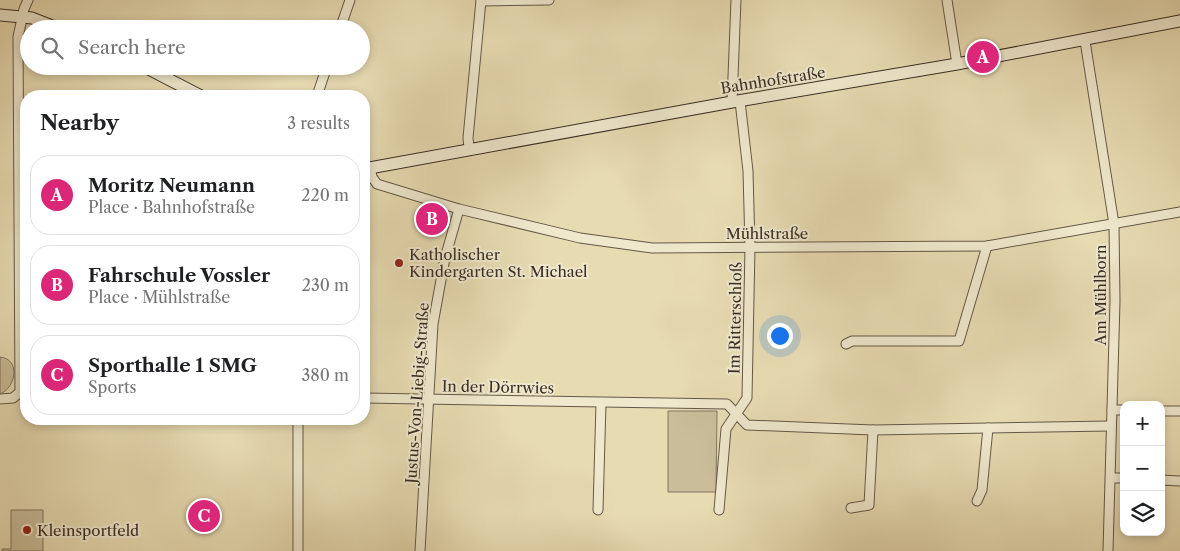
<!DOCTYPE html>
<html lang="en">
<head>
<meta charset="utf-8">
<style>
  body { margin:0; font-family:"Libre Caslon Text",serif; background:#f6f6f6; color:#202124 }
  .controls { position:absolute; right:15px; bottom:15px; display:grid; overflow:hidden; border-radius:10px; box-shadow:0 2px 8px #0003 }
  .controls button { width:45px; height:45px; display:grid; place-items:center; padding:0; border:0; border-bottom:1px solid #e0e0e0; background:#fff; color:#202124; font:25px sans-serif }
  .you { position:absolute; left:779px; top:335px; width:18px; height:18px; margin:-12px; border:4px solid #fff; border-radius:50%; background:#1a73e8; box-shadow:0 0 0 8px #1a73e833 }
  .badge { display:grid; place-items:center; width:32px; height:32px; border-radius:50%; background:#db2777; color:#fff; font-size:16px; font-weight:700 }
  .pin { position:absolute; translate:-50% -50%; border:2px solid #fff; box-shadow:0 1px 5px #0006 }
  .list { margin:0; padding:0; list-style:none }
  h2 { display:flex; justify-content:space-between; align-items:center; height:65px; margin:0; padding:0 20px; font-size:21px }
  h2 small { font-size:16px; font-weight:400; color:#757577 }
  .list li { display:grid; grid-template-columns:32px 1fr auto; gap:15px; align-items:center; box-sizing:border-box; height:80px; margin:0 10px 10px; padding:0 10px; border:1px solid #e0e0e0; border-radius:20px }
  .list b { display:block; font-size:19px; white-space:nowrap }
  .list p { margin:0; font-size:16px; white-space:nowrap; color:#757577 }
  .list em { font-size:16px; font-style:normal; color:#757577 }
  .icon { flex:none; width:28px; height:28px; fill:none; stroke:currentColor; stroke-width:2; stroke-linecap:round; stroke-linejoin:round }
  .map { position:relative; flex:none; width:1180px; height:551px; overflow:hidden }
  .search { position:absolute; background:#fff; box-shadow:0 2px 8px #0003; left:20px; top:20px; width:350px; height:55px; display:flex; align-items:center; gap:12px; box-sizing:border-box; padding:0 18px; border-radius:28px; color:#757577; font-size:19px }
  .panel { position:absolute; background:#fff; box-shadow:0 2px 8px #0003; left:20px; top:90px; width:350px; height:335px; border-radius:20px }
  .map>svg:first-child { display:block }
  .green { fill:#c9bd9a; stroke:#817560 }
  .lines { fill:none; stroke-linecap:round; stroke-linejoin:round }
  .street-casing { stroke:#645849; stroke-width:11 }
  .secondary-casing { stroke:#392d26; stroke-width:13 }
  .street { stroke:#efe8cd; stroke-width:9 }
  .secondary { stroke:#efe8cd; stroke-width:11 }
  .poi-dot { fill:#8f2418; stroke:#efe8cd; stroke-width:2 }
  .labels { text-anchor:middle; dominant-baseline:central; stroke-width:4; stroke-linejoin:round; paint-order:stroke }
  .street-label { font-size:15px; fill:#392d26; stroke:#efe8cd }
  .poi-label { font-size:15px; fill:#392d26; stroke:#efe8cd; text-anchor:start }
</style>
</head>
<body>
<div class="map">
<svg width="1180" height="551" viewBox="0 0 1180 551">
  <rect width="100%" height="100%" fill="#e7dbb2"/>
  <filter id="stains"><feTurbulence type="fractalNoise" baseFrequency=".004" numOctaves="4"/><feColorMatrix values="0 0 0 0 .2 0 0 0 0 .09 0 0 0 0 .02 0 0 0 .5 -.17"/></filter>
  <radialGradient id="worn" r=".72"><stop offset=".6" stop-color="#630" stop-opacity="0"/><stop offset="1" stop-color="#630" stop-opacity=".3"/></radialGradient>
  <g class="green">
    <path d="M0 357C21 359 16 388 0 394Z"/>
    <polygon points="668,411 717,411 716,492 668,492"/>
    <polygon points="11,510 43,510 43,551 2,551 2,549 11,549"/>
  </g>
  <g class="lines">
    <g class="street-casing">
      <g id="street">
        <polyline points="947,0 957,64"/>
        <polyline points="481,1 549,0"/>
        <polyline points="340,29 350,0"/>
        <polyline points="1085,41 1114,224 1115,301 1108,551"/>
        <polyline points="317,96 327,66"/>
        <polyline points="732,102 736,0"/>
        <polyline points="469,148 468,138 481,0"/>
        <polyline points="370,167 372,177 377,184 459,209 580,238 652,248 987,246 1180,212"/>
        <polyline points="846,344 852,341 959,341 987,246"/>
        <polyline points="364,398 727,404 747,425 873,430 1110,426"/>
        <polyline points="0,399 13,398 20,392 18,37 24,9 28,0"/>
        <polyline points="1112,410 1124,410"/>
        <polyline points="1161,411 1180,411"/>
        <polyline points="298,419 298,551"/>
        <polyline points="1111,478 1124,478"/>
        <polyline points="1161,480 1180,481"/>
        <polyline points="977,501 982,490 988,428"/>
        <polyline points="851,508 869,505 873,430"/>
        <polyline points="598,510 601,403"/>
        <polyline points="719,510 726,429 747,398 750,247 748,171 740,101"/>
        <polyline points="420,551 433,324 445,258 459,209"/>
      </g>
    </g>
    <g class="secondary-casing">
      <g id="secondary">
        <polyline points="0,15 32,18 60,29"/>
        <polyline points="143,66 201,96"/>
        <polyline points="364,169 732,102 957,64 1180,21"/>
      </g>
    </g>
    <use href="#street" class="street"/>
    <use href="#secondary" class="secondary"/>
  </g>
  <g class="poi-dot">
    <circle cx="399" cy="263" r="5"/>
    <circle cx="27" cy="530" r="5"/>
  </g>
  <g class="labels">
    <g class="street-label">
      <text transform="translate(773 80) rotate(-9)">Bahnhofstraße</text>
      <text x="767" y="233">Mühlstraße</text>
      <text transform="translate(1100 295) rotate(-90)">Am Mühlborn</text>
      <text transform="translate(735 318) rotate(-89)">Im Ritterschloß</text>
      <text transform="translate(498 387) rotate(1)">In der Dörrwies</text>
      <text transform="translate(417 393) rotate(-86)">Justus-Von-Liebig-Straße</text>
    </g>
    <g class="poi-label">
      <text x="409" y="254">Katholischer<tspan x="409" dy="17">Kindergarten St. Michael</tspan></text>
      <text x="37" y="530">Kleinsportfeld</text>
    </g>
  </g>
  <rect width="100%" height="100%" filter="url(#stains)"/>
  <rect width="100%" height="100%" fill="url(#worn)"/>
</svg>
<div class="controls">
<button>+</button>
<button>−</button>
<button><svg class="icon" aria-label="layers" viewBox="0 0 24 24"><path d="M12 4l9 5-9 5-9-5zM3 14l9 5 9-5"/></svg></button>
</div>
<div class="you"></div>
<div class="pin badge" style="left:983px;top:57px">A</div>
<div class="pin badge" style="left:432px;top:219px">B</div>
<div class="pin badge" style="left:204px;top:516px">C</div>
<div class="search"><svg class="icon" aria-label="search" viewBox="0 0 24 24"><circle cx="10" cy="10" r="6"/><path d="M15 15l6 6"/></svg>Search here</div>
<section class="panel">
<h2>Nearby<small>3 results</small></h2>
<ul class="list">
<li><span class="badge">A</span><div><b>Moritz Neumann</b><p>Place · Bahnhofstraße</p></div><em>220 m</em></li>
<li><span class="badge">B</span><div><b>Fahrschule Vossler</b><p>Place · Mühlstraße</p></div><em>230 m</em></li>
<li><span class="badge">C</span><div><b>Sporthalle 1 SMG</b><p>Sports</p></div><em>380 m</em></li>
</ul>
</section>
</div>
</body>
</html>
